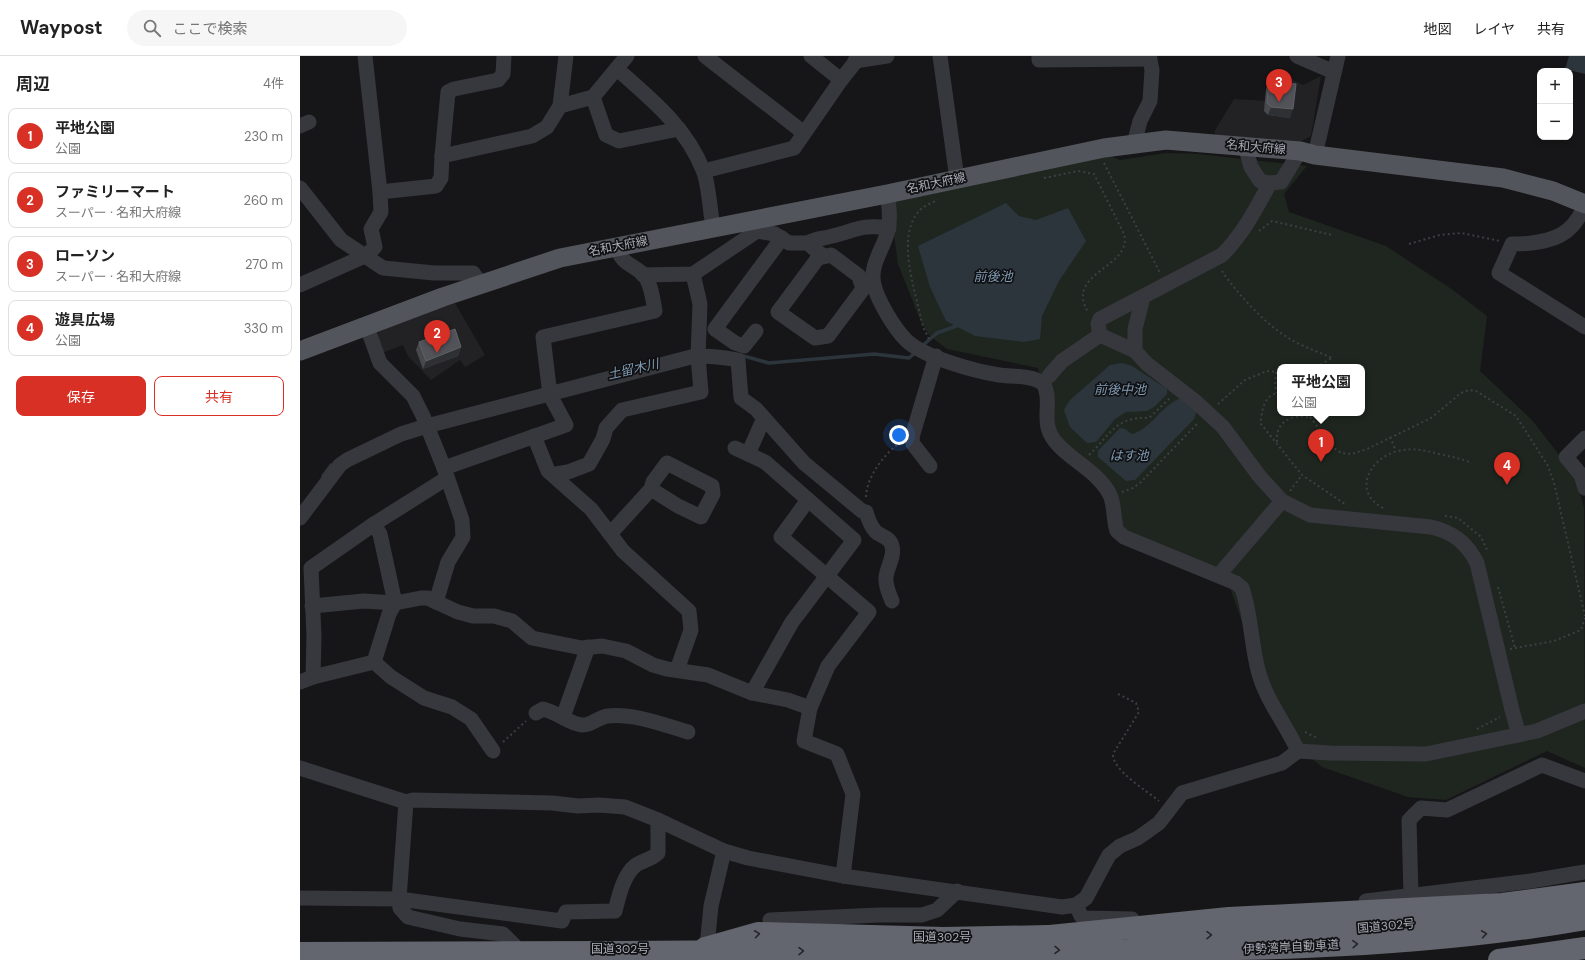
<!DOCTYPE html>
<html lang="ja">
<head>
<meta charset="utf-8">
<style>
  body { margin:0; font-family:"DM Sans","Noto Sans JP",sans-serif; background:#f6f6f6; color:#222 }
  .controls { position:absolute; right:12px; top:12px; display:grid; overflow:hidden; border-radius:8px; box-shadow:0 2px 6px #0003 }
  .controls button { width:36px; height:36px; display:grid; place-items:center; padding:0; border:0; border-bottom:1px solid #e0e0e0; background:#fff; color:#222; font:20px sans-serif }
  .you { position:absolute; left:599px; top:379px; width:14px; height:14px; margin:-10px; border:3px solid #fff; border-radius:50%; background:#1a73e8; box-shadow:0 0 0 6px #1a73e833 }
  .badge { display:grid; place-items:center; width:26px; height:26px; border-radius:50%; background:#d93025; color:#fff; font-size:13px; font-weight:700 }
  .pin { position:absolute; translate:-50% -33px; filter:drop-shadow(0 1px 2px #0008) }
  .pin::after { content:''; position:absolute; top:21px; width:14px; height:12px; background:inherit; clip-path:polygon(0 0,100% 0,50% 100%) }
  .popup { position:absolute; left:977px; top:308px; width:88px; height:52px; box-sizing:border-box; display:grid; place-content:center; border-radius:8px; background:#fff; filter:drop-shadow(0 1px 3px #0005); font-size:13px; white-space:nowrap; color:#767676 }
  .popup b { font-size:15px; color:#222 }
  .popup::after { content:''; position:absolute; left:50%; top:100%; margin-left:-8px; border:8px solid transparent; border-top-color:#fff }
  .list { margin:0; padding:0; list-style:none }
  h2 { display:flex; justify-content:space-between; align-items:center; height:52px; margin:0; padding:0 16px; font-size:17px }
  h2 small { font-size:13px; font-weight:400; color:#767676 }
  .list li { display:grid; grid-template-columns:26px 1fr auto; gap:12px; align-items:center; box-sizing:border-box; height:56px; margin:0 8px 8px; padding:0 8px; border:1px solid #e0e0e0; border-radius:8px }
  .list b { display:block; font-size:15px; white-space:nowrap }
  .list p { margin:0; font-size:13px; white-space:nowrap; color:#767676 }
  .list em { font-size:13px; font-style:normal; color:#767676 }
  .actions { display:flex; gap:8px; padding:12px 16px }
  .actions a { flex:1; padding:9px 0; border:1px solid #d93025; border-radius:8px; text-align:center; font-size:14px; color:#d93025 }
  .actions .main { background:#d93025; color:#fff }
  .icon { flex:none; width:22px; height:22px; fill:none; stroke:currentColor; stroke-width:2; stroke-linecap:round; stroke-linejoin:round }
  .map { position:relative; flex:none; width:1285px; height:904px; overflow:hidden }
  header { display:flex; align-items:center; gap:24px; box-sizing:border-box; height:56px; padding:0 20px; background:#fff; border-bottom:1px solid #e0e0e0 }
  header strong { font-size:19px }
  nav { display:flex; gap:22px; margin-inline-start:auto; font-size:14px }
  .search { width:280px; height:36px; background:#f6f6f6; display:flex; align-items:center; gap:10px; box-sizing:border-box; padding:0 14px; border-radius:22px; color:#767676; font-size:15px }
  main { display:flex }
  aside { flex:1; background:#fff }
  .map>svg:first-child { display:block }
  .built { fill:#222225 }
  .green { fill:#1e261f; fill-rule:evenodd }
  .water { fill:#2c353c }
  .lines { fill:none; stroke-linecap:round; stroke-linejoin:round }
  .stream { stroke:#2c353c; stroke-width:3.5 }
  .path { stroke:#3d3f44; stroke-width:2; stroke-dasharray:2 3; stroke-linecap:butt }
  .minor { stroke:#37383d; stroke-width:15 }
  .major { stroke:#53555c; stroke-width:19 }
  .highway { stroke:#63666e; stroke-width:22 }
  .highway-bridge { stroke:#63666e; stroke-width:22 }
  .wall { fill:#47494d }
  .shaded-wall { fill:#2f3033 }
  .building { fill:#525359; stroke:#5f6168 }
  .oneway { stroke:#26262a }
  .labels { text-anchor:middle; dominant-baseline:central; stroke-width:3.5; stroke-linejoin:round; paint-order:stroke }
  .street-label { font-size:12px; fill:#a8adb8; stroke:#111113 }
  .water-label { font-size:13px; font-style:italic; fill:#7f9bb3; stroke:#111113 }
</style>
</head>
<body>
<header>
<strong>Waypost</strong>
<div class="search"><svg class="icon" aria-label="search" viewBox="0 0 24 24"><circle cx="10" cy="10" r="6"/><path d="M15 15l6 6"/></svg>ここで検索</div>
<nav><a>地図</a><a>レイヤ</a><a>共有</a></nav>
</header>
<main>
<aside>
<h2>周辺<small>4件</small></h2>
<ul class="list">
<li><span class="badge">1</span><div><b>平地公園</b><p>公園</p></div><em>230 m</em></li>
<li><span class="badge">2</span><div><b>ファミリーマート</b><p>スーパー · 名和大府線</p></div><em>260 m</em></li>
<li><span class="badge">3</span><div><b>ローソン</b><p>スーパー · 名和大府線</p></div><em>270 m</em></li>
<li><span class="badge">4</span><div><b>遊具広場</b><p>公園</p></div><em>330 m</em></li>
</ul>
<div class="actions"><a class="main">保存</a><a>共有</a></div>
</aside>
<div class="map">
<svg width="1285" height="904" viewBox="0 0 1285 904">
  <rect width="100%" height="100%" fill="#161618"/>
  <g class="built">
    <polygon points="980,17 1003,29 1021,20 1011,80 996,88 917,81 914,76 934,43 970,45"/>
    <polygon points="155,247 185,299 165,311 160,304 131,324 108,300 103,289 82,297 77,279 80,272"/>
  </g>
  <path class="green" d="M866 97 898 98 1007 110 984 138 989 156 1086 190 1153 234 1187 260 1180 315 1232 364 1253 391 1276 422 1284 452 1285 712 1247 695 1146 744 1108 741 1022 711 997 690 968 640 927 523 842 487 818 466 802 433 757 385 738 312 647 293 629 279 621 266 598 208 589 142 805 98 820 104ZM980 311H1062V357H980Z"/>
  <g class="water">
    <polygon points="1269,0 1285,0 1285,18 1265,13"/>
    <polygon points="706,147 719,160 736,164 768,152 786,185 759,225 742,260 740,283 724,286 675,280 646,265 630,231 618,190"/>
    <polygon points="822,307 832,310 867,333 867,338 854,351 847,355 826,356 815,363 796,386 787,387 770,371 764,354 770,344 810,309"/>
    <path d="M884 341 897 354 894 363 835 424 826 425 798 401V395L820 372 825 373 832 378C853 372 862 347 884 341Z"/>
  </g>
  <g class="lines">
    <g class="stream">
      <polyline points="622,290 637,277 659,269"/>
      <polyline points="440,299 469,307 574,298 609,302 616,296"/>
      <polyline points="23,420 31,409"/>
    </g>
    <g class="path">
      <polyline points="804,107 860,217"/>
      <path d="M744 122 778 115 794 118 824 178C833 212 764 216 788 256"/>
      <polyline points="959,175 972,165 1032,179"/>
      <polyline points="1109,188 1140,179 1161,177 1200,185"/>
      <path d="M922 215C936 236 965 268 987 281 1000 290 1017 295 1032 302"/>
      <path d="M629 283 624 273 621 263C615 233 596 181 619 155 623 150 632 147 638 144"/>
      <polyline points="1016,311 1032,302"/>
      <polyline points="976,316 975,330 977,337"/>
      <path d="M980 337C964 337 961 356 961 368L1002 419 1045 448"/>
      <polyline points="918,348 945,324 967,315 980,316"/>
      <polyline points="1007,357 1034,392 1041,397 1052,398 1067,393 1131,362 1161,337 1169,334 1176,335 1216,360 1248,410 1254,427 1285,560"/>
      <polyline points="1090,381 1096,395"/>
      <path d="M977 386C975 365 993 357 1011 362"/>
      <path d="M789 399C810 379 816 360 849 362L870 342"/>
      <polyline points="990,435 1002,419"/>
      <polyline points="822,436 833,432 841,426 898,367"/>
      <path d="M566 441C567 420 583 400 599 387"/>
      <path d="M1083 452C1052 436 1069 402 1098 395 1114 391 1127 395 1143 399 1153 401 1162 403 1172 407"/>
      <polyline points="1145,460 1158,462 1181,481 1188,496"/>
      <polyline points="1198,531 1215,592"/>
      <polyline points="1210,593 1254,585 1281,574 1285,562"/>
      <path d="M818 638 836 647 839 656 813 698C812 714 847 735 859 745"/>
      <polyline points="1177,673 1200,661"/>
      <polyline points="1005,676 1017,682"/>
      <polyline points="203,686 226,665"/>
    </g>
    <g class="minor">
      <polyline points="405,0 504,77"/>
      <polyline points="511,0 541,24"/>
      <polyline points="640,0 657,123"/>
      <polyline points="739,0 739,4 850,3"/>
      <polyline points="997,0 1034,16"/>
      <polyline points="555,5 587,0"/>
      <path d="M317 13C351 43 386 71 403 114 409 128 410 156 413 171"/>
      <polyline points="293,41 306,79 319,85 379,73"/>
      <polyline points="260,50 266,0"/>
      <polyline points="0,70 9,66"/>
      <polyline points="834,88 840,65 850,45 852,14 849,0"/>
      <polyline points="945,90 951,111 960,125 970,127 981,126 1000,95"/>
      <polyline points="1015,99 1038,0"/>
      <polyline points="142,100 148,36 154,33 198,24 203,18 204,0"/>
      <polyline points="404,115 494,92 541,24 560,0"/>
      <polyline points="0,132 41,184 83,212 134,217 173,217 181,228"/>
      <polyline points="80,136 136,130 141,122 142,100 232,80 247,71 260,50 293,41 327,0"/>
      <path d="M587 138C589 149 591 162 588 174 584 193 569 208 574 229 578 245 594 272 606 284 623 301 674 315 699 319 713 321 730 319 743 327 753 344 741 364 752 381 765 402 798 414 810 439 815 450 813 463 817 475L824 481 936 527 942 532C951 558 951 587 958 614 965 643 986 668 998 695"/>
      <path d="M1285 151C1281 157 1277 165 1272 170 1258 186 1232 188 1212 188L1199 217 1285 271"/>
      <path d="M508 187C516 182 523 183 532 180 557 174 561 168 589 172"/>
      <polyline points="343,219 393,218 457,175 475,178 489,187 508,187 523,201 531,199 559,220 563,233 528,280 515,282 478,256 521,198"/>
      <polyline points="0,229 65,200 75,191 71,173 81,156 80,136 65,0"/>
      <polyline points="456,275 444,290 435,287 415,273 482,182"/>
      <polyline points="800,279 835,295 835,273 843,241"/>
      <path d="M835 295 847 308 896 346 923 371 960 421 982 445 1010 459 1131 471C1153 476 1167 487 1177 507L1212 654 1219 679"/>
      <path d="M749 320 762 305 800 279 798 268 800 263 922 199C943 178 956 153 970 127"/>
      <polyline points="234,380 248,415 291,453 323,495 389,555 391,574 377,614"/>
      <polyline points="1285,382 1266,401 1281,419 1285,432"/>
      <polyline points="435,392 465,406 554,484 492,566 452,637"/>
      <polyline points="448,398 464,362"/>
      <polyline points="630,410 613,388 612,381 636,300"/>
      <path d="M144 412 266 369 250 339 243 281 355 255C353 244 351 226 343 218 331 207 322 209 317 191"/>
      <polyline points="254,420 256,418 268,416 289,408 303,383 306,372 322,354 401,336 398,300 400,248 393,218"/>
      <polyline points="508,444 481,481 569,556 528,610 510,652 504,685 537,698 553,738 543,820"/>
      <path d="M0 462 40 409 47 404 101 378 127 370 391 301C407 299 422 301 438 304L441 342 456 353 504 407 562 455 566 456C568 463 571 471 576 476 582 481 590 481 592 490 595 500 587 511 586 521 585 530 589 537 592 545"/>
      <polyline points="310,478 351,433 353,426 367,407 412,430 413,438 401,461 378,450 351,433"/>
      <polyline points="923,514 982,445"/>
      <polyline points="136,546 158,556 173,560 194,560 212,565 232,582 282,592 302,590 326,595 353,609 367,613 408,619 452,637 488,644 510,652"/>
      <polyline points="12,550 64,545 95,547 121,542 128,542 136,546 148,506 163,481 162,464 144,412 123,360 113,340 80,307 67,271"/>
      <polyline points="74,606 89,558 95,547 80,478 74,468"/>
      <polyline points="13,621 74,606 91,621 124,642 152,651 171,663 193,695"/>
      <polyline points="0,626 13,621 14,580 11,512 74,468 147,422"/>
      <path d="M236 657 243 653C257 656 269 668 282 669 291 670 298 661 308 660 333 657 364 669 388 676"/>
      <polyline points="263,661 288,591"/>
      <polyline points="0,712 106,746 113,744 252,747 278,750 299,749 325,751 358,764 424,795 448,802 543,820 762,851 776,849 781,860 785,862 832,863"/>
      <polyline points="106,746 99,843 100,852 108,861 160,873 203,878 218,893"/>
      <polyline points="1111,840 1109,764 1121,752 1147,754 1242,709 1285,725"/>
      <path d="M0 842 99 843 262 865 266 856 315 855C319 840 323 819 336 809 343 804 351 804 358 797V764"/>
      <polyline points="1066,845 1231,825 1285,816"/>
      <polyline points="776,849 786,842 809,799 820,790 838,782 859,767 882,737 982,707 998,695 1030,697 1126,698 1237,675 1285,655"/>
      <polyline points="470,864 579,859 622,859 637,854 657,835"/>
      <polyline points="406,900 411,850 424,795"/>
    </g>
    <polyline class="major" points="0,295 143,241 260,202 587,138 804,92 866,84 1000,95 1015,99 1203,122 1253,135 1285,148"/>
    <g class="highway">
      <polyline points="837,879 909,879 1029,876 1250,853 1285,848"/>
      <polyline points="405,892 458,877 644,882 749,880"/>
      <polyline points="1199,904 1285,892"/>
    </g>
    <g class="highway-bridge">
      <polyline points="730,882 929,862 1202,848 1285,837"/>
      <path d="M0 897C216 898 431 894 647 894 859 894 1075 900 1285 863"/>
    </g>
  </g>
  <g class="wall">
    <polygon points="969,25 990,62 968,59 964,55 966,33"/>
    <polygon points="119,286 161,291 158,300 123,313 116,294"/>
  </g>
  <g class="shaded-wall">
    <polygon points="971,51 993,53 990,62 968,59"/>
    <polygon points="161,291 158,300 123,313 126,305"/>
  </g>
  <g class="building">
    <polygon points="969,25 996,28 993,53 971,51 967,47"/>
    <polygon points="155,273 161,291 126,305 119,286"/>
  </g>
  <defs><path id="oneway-chevron" d="M-2-3.5L2.5 0L-2 3.5" fill="none" stroke-width="1.6" stroke-linecap="round" stroke-linejoin="round"/></defs>
  <g class="oneway">
    <use href="#oneway-chevron" transform="translate(457 878) rotate(-8)"/>
    <use href="#oneway-chevron" transform="translate(1184 878) rotate(-8)"/>
    <use href="#oneway-chevron" transform="translate(909 879) rotate(-1)"/>
    <use href="#oneway-chevron" transform="translate(1055 888) rotate(-4)"/>
    <use href="#oneway-chevron" transform="translate(757 894) rotate(1)"/>
    <use href="#oneway-chevron" transform="translate(501 895) rotate(-1)"/>
  </g>
  <g class="labels">
    <g class="street-label">
      <text transform="translate(956 91) rotate(5)">名和大府線</text>
      <text transform="translate(636 127) rotate(-12)">名和大府線</text>
      <text transform="translate(318 190) rotate(-11)">名和大府線</text>
      <text transform="translate(1086 870) rotate(-5)">国道302号</text>
      <text x="642" y="881">国道302号</text>
      <text transform="translate(991 891) rotate(-3)">伊勢湾岸自動車道</text>
      <text x="320" y="893">国道302号</text>
    </g>
    <g class="water-label">
      <text x="693" y="220">前後池</text>
      <text transform="translate(333 313) rotate(-13)">土留木川</text>
      <text x="820" y="333">前後中池</text>
      <text x="829" y="399">はす池</text>
    </g>
  </g>
</svg>
<div class="controls">
<button>+</button>
<button>−</button>
</div>
<div class="you"></div>
<div class="pin badge" style="left:1021px;top:406px">1</div>
<div class="popup"><b>平地公園</b>公園</div>
<div class="pin badge" style="left:137px;top:297px">2</div>
<div class="pin badge" style="left:979px;top:46px">3</div>
<div class="pin badge" style="left:1207px;top:429px">4</div>
</div>
</main>
</body>
</html>
